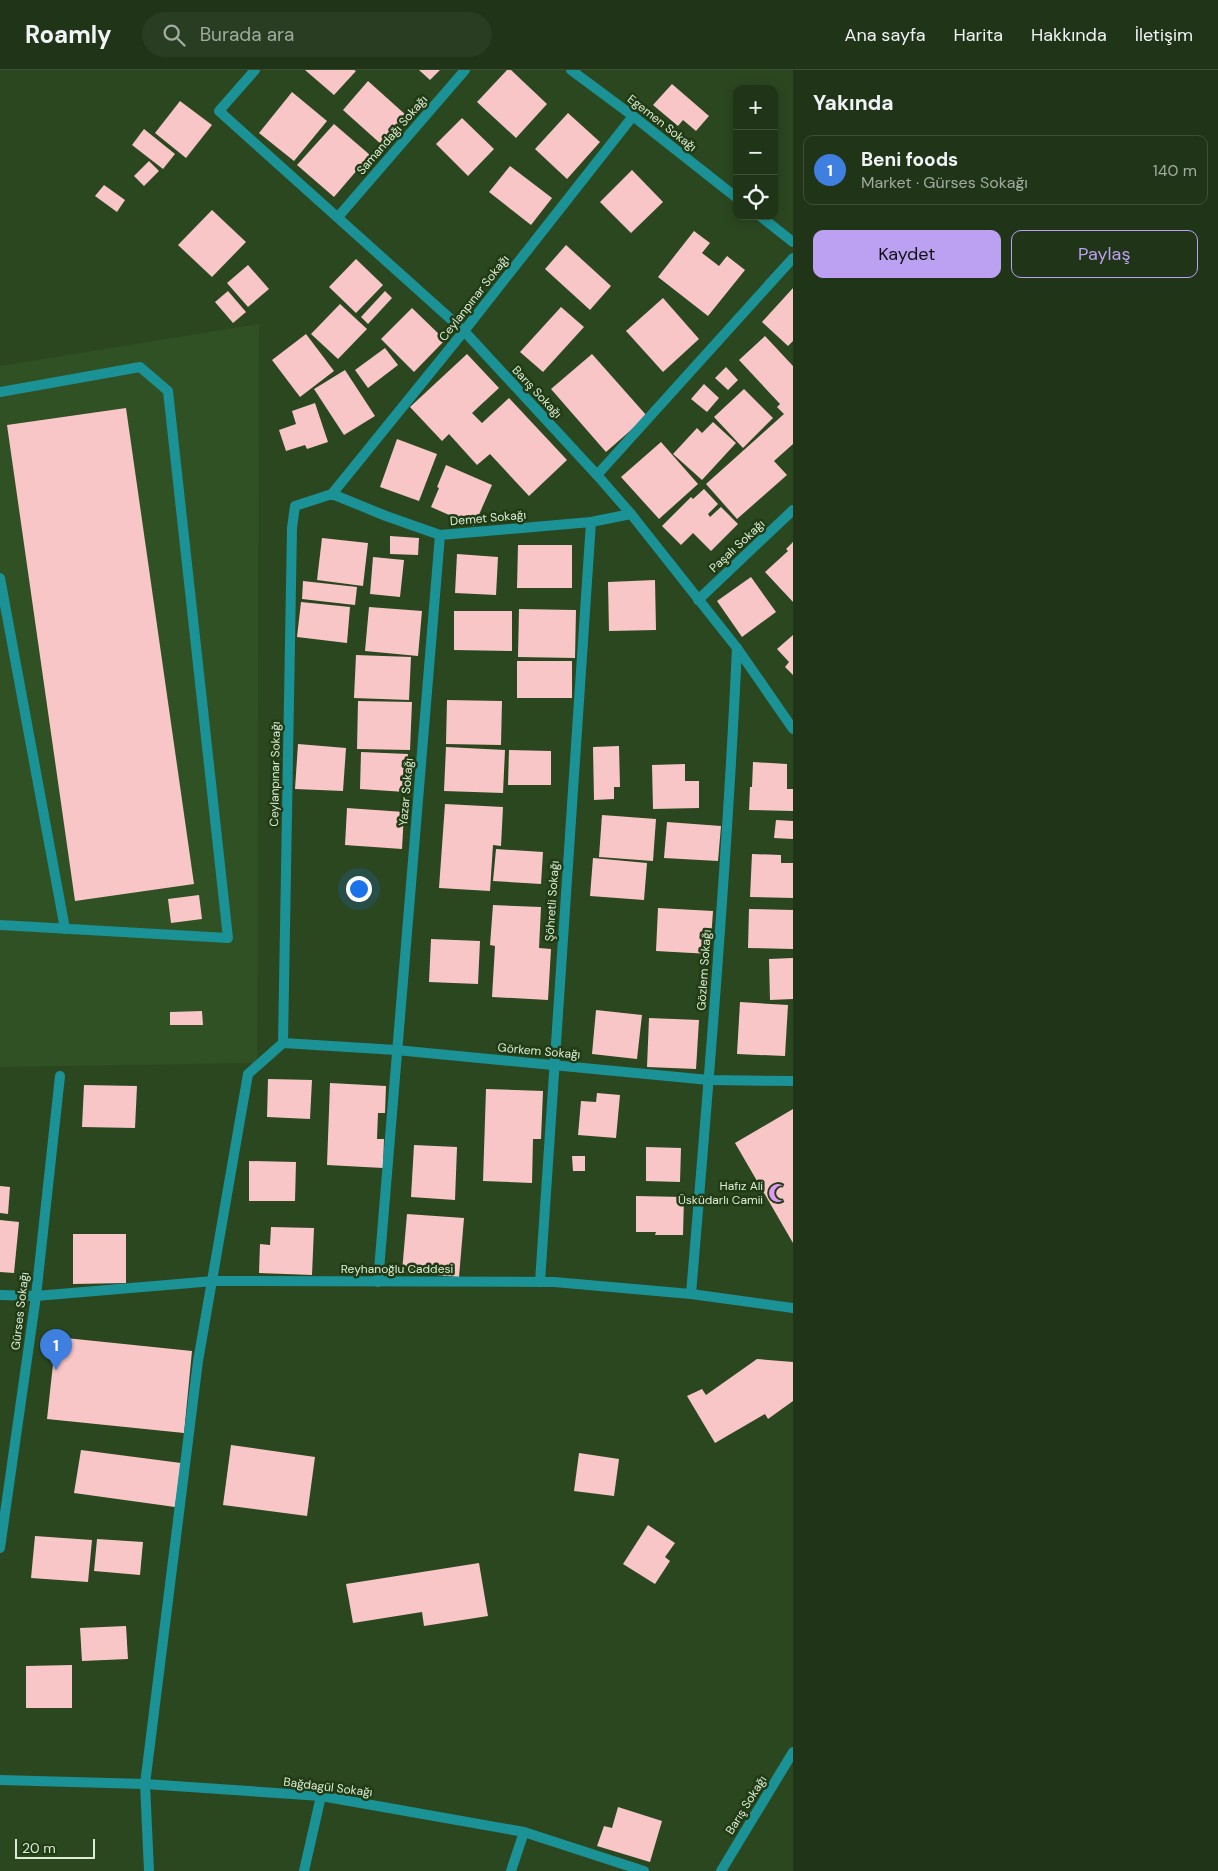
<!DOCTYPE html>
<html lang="tr">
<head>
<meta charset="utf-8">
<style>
  body { margin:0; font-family:"DM Sans",sans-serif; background:#283d21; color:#f1f3f6 }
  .controls { position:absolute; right:15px; top:15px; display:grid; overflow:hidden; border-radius:10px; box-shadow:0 2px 12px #0003 }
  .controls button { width:45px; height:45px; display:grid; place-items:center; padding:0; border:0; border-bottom:1px solid #3d5037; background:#203518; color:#f1f3f6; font:25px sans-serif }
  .scale { position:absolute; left:15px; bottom:12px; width:80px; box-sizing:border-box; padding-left:5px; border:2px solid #dbecd5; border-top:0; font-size:14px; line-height:18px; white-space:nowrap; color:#dbecd5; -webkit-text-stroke:4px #213c15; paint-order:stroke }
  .you { position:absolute; left:358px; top:818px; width:18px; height:18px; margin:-12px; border:4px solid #fff; border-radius:50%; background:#1a73e8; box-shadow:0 0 0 8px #1a73e833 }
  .badge { display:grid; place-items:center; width:32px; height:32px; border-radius:50%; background:#bca0f2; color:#fff; font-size:16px; font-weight:700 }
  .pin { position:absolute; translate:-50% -41px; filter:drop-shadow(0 1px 2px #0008) }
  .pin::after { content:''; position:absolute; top:26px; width:18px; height:15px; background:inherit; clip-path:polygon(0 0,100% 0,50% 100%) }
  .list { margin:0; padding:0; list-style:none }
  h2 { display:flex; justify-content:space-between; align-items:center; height:65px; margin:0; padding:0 20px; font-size:21px }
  h2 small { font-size:16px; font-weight:400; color:#a2aba2 }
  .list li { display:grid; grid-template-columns:32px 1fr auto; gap:15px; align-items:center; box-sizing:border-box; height:70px; margin:0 10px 10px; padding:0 10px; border:1px solid #3d5037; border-radius:10px }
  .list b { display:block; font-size:19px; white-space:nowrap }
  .list p { margin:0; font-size:16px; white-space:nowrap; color:#a2aba2 }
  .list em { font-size:16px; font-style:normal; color:#a2aba2 }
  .actions { display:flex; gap:10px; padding:15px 20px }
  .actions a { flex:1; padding:11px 0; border:1px solid #bca0f2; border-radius:10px; text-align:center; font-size:18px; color:#bca0f2 }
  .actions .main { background:#bca0f2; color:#111 }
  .icon { flex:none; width:28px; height:28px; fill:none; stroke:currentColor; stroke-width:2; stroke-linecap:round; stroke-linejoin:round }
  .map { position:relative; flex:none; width:793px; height:1801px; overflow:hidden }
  header { display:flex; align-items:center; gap:30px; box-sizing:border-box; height:70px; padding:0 25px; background:#203518; border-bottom:1px solid #3d5037 }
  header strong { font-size:24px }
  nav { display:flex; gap:28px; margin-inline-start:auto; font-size:18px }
  .search { width:350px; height:45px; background:#283d21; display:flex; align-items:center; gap:12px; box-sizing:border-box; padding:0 18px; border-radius:28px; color:#a2aba2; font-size:19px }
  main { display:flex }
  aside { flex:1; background:#203518 }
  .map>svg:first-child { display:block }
  .built { fill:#305123 }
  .building { fill:#f8c6c6 }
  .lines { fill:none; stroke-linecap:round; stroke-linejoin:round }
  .service { stroke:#1b9295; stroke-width:10 }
  .minor { stroke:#1b9295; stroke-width:10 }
  .labels { text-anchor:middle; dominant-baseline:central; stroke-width:5; stroke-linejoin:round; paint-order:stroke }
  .street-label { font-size:12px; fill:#dbecd5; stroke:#213c15 }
  .poi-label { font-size:12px; fill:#dbecd5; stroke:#213c15; text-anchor:end }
</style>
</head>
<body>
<header>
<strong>Roamly</strong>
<div class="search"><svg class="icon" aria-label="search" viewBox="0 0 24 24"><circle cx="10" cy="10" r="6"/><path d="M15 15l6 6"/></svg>Burada ara</div>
<nav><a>Ana sayfa</a><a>Harita</a><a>Hakkında</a><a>İletişim</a></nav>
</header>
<main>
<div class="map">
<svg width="793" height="1801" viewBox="0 0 793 1801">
  <rect width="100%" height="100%" fill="#2b4720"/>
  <polygon class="built" points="259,254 257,993 0,997 0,296"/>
  <g class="building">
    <polygon points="305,0 354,0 356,1 334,25"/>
    <polygon points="419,0 440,0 430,10"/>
    <polygon points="507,0 511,0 547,34 516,68 477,32"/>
    <polygon points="368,11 407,46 382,75 343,40"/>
    <polygon points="672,14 709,46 696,61 683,50 678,56 653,35"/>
    <polygon points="292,22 327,51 294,91 259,63"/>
    <polygon points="180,31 212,55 186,88 155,63"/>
    <polygon points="568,43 600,72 567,109 535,79"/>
    <polygon points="462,48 494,79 468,106 436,74"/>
    <polygon points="334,54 370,85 334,127 297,95"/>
    <polygon points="144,59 175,84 163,99 132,75"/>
    <polygon points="149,91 159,101 144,116 134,106"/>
    <polygon points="510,96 552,128 531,155 489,122"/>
    <polygon points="632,100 663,132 631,163 600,132"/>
    <polygon points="104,115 125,130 117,142 95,126"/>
    <polygon points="212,140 246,172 212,207 178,175"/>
    <polygon points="694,161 710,173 702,183 719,196 727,186 745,200 708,246 658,207"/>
    <polygon points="566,175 611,216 590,240 545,199"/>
    <polygon points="356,189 383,215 356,243 329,217"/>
    <polygon points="248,195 269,219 248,237 227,213"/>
    <polygon points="793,218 793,271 788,276 762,252"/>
    <polygon points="228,221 246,242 233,253 215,232"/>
    <polygon points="385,221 392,228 368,254 361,247"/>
    <polygon points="663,228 699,269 663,302 626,261"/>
    <polygon points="340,234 367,259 338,289 311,264"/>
    <polygon points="561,237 584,257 543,302 520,282"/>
    <polygon points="412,238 445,270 414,302 381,269"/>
    <polygon points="306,264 334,301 300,327 272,290"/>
    <polygon points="765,266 793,296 793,374 774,391 787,405 737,449 706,414 784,344 777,337 780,334 739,290"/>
    <polygon points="385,278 398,295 368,318 355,300"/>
    <polygon points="467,284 499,318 472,343 482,353 509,328 567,390 529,426 490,384 477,395 449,364 442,371 410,337"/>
    <polygon points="592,284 647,346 606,382 551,319"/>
    <polygon points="726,297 738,310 728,320 715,308"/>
    <polygon points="345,300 375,346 344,365 314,319"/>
    <polygon points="704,314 719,328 707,342 691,329"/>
    <polygon points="744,319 773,348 743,378 714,347"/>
    <polygon points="315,333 328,372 307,379 305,375 286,381 279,360 296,354 292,341"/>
    <polygon points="126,338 194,814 75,831 7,355"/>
    <polygon points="713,352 736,373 702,410 673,384 697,358 702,363"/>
    <polygon points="397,369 437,384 419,431 380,417"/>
    <polygon points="661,372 698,414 659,449 621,407"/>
    <polygon points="446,395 492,415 474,456 431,437 439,418 437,417"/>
    <polygon points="704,419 718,434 708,444 710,447 721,437 738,454 711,481 693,463 681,475 662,456 691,427 693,429"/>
    <polygon points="390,466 419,468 418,485 390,484"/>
    <polygon points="322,468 368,473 363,516 317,510"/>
    <polygon points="793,472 793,532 765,502 788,481 786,479"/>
    <polygon points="518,475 572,475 572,518 517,518"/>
    <polygon points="457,484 498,487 496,525 455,523"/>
    <polygon points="373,487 404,490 400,527 370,524"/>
    <polygon points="751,507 776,542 742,567 717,531"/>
    <polygon points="655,510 656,560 609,561 608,512"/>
    <polygon points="303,511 357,517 355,535 302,529"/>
    <polygon points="301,532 350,537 347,573 297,567"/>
    <polygon points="369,537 422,541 418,586 365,581"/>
    <polygon points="519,539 576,540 575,588 518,587"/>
    <polygon points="454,541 512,541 512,581 454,580"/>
    <polygon points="793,565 793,605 785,597 789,592 777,579"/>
    <polygon points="356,585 411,587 409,630 354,628"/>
    <rect x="517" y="591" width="55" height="37"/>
    <polygon points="447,630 502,631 501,675 446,674"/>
    <polygon points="358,631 412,632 410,680 357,679"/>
    <polygon points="298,674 346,678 343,721 295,719"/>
    <polygon points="619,676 620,717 614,717 614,729 594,730 593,677"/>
    <polygon points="446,677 505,680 503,723 444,721"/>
    <polygon points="509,680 551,681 551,715 508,715"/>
    <polygon points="361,682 408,684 405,722 360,719"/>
    <polygon points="753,692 787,694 787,719 793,719 793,741 749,740 750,717 752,717"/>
    <polygon points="685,694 685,711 699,711 699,738 653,739 652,695"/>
    <polygon points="445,734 503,737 501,776 493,775 490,821 439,818"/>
    <polygon points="347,738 404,742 402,779 345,775"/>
    <polygon points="602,745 656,749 653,791 599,787"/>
    <polygon points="776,750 793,751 793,769 774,768"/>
    <polygon points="667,752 721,756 718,791 664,788"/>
    <polygon points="496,779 543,782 541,814 493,811"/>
    <polygon points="752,784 781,785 781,793 793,793 793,828 750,827"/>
    <polygon points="593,788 647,793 644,830 590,826"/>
    <polygon points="199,825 202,849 171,853 168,829"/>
    <polygon points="493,835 541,837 539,878 551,879 548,930 492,927 495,876 490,875"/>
    <polygon points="658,838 713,841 710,884 656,881"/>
    <polygon points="749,839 793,840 793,879 748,878"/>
    <polygon points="431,869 480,871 478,914 429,912"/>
    <polygon points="793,888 793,929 770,930 769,889"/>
    <polygon points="740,932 788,935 785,986 737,984"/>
    <polygon points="596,940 642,945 637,989 592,984"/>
    <polygon points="202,941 203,955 170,955 170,942"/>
    <polygon points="649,948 699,950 696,999 647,997"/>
    <polygon points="268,1009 312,1010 310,1049 267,1047"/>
    <polygon points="330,1013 386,1016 385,1043 378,1043 377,1069 384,1069 383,1098 327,1095"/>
    <polygon points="84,1015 137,1016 135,1058 82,1057"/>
    <polygon points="486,1019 543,1021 541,1069 533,1069 532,1113 483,1111"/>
    <polygon points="597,1023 620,1025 616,1068 578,1065 581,1031 596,1032"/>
    <polygon points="793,1039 793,1173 735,1073"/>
    <polygon points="414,1075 457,1077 455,1130 411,1127"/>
    <polygon points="646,1077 681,1078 680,1112 646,1111"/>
    <polygon points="572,1086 585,1086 585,1101 573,1101"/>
    <polygon points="249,1091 296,1092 295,1131 249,1131"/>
    <polygon points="0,1116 10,1117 8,1144 0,1143"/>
    <polygon points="636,1126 684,1127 683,1165 655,1165 656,1162 636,1162"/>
    <polygon points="407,1144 464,1148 459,1207 402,1202"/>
    <polygon points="0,1150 19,1152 14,1203 0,1202"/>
    <polygon points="271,1157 314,1158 312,1205 259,1203 260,1174 270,1175"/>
    <polygon points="73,1164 126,1164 126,1213 73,1214"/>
    <polygon points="56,1267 192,1281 184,1363 47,1349"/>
    <polygon points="757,1289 793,1292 793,1331 768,1349 765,1344 715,1373 687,1326 702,1319 706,1325"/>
    <polygon points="231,1375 315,1387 307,1446 223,1435"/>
    <polygon points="81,1380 181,1393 175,1437 74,1423"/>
    <polygon points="579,1383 619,1389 614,1426 574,1421"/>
    <polygon points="648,1455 675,1473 665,1487 670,1491 655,1514 623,1494"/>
    <polygon points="35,1466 92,1470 88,1512 31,1508"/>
    <polygon points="97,1469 143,1472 140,1505 94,1501"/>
    <polygon points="479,1493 488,1546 424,1556 422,1542 353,1553 346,1514"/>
    <polygon points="126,1556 128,1589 82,1591 80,1558"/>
    <polygon points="72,1595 72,1638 26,1638 26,1596"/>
    <polygon points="618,1737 662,1751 650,1792 597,1776 604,1756 612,1758"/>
  </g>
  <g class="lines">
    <g class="service">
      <polyline points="0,322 140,297 168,321 228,868 0,855"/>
      <polyline points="0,508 65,859"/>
    </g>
    <g class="minor">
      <polyline points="255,0 219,41 464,261 597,405 631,444 737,578 793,659"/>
      <polyline points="571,0 633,46 737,128"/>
      <polyline points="760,146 793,172"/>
      <polyline points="338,147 465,0"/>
      <polyline points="597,405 793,188"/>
      <polyline points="332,424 464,261 633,46"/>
      <polyline points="698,530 793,440"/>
      <polyline points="283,973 292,458 295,436 332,424 386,446 440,465 591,452 631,444"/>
      <polyline points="283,973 396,980 709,1010 793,1011"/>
      <polyline points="378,1212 440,465"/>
      <polyline points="540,1212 591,452"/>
      <path d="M691 1224C709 1009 727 794 737 578"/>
      <polyline points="0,1225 36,1226 214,1211 554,1212 691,1224 793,1238"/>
      <polyline points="0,1478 36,1226 60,1006"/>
      <polyline points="0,1710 145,1714 321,1726 524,1762 644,1801"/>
      <polyline points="149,1801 145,1714 198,1291 248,1004 283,973"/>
      <polyline points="304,1801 321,1726"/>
      <polyline points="511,1801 524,1762"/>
      <polyline points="721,1801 793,1682"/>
    </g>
  </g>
  <defs>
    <g id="mosque-bare" transform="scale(1.5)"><path d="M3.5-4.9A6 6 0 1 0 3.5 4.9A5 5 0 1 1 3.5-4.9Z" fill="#dd99f3" stroke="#213c15" stroke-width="2.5" paint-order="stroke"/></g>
  </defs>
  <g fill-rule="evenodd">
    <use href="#mosque-bare" x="778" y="1123"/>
  </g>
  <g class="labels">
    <g class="street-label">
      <text transform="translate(662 53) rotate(38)">Egemen Sokağı</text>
      <text transform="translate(392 65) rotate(-49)">Samandağı Sokağı</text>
      <text transform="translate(474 228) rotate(-52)">Ceylanpınar Sokağı</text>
      <text transform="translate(537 322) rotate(47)">Barış Sokağı</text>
      <text transform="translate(488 448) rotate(-5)">Demet Sokağı</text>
      <text transform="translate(737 476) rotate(-43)">Paşalı Sokağı</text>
      <text transform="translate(275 704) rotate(-89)">Ceylanpınar Sokağı</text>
      <text transform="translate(406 722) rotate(-85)">Yazar Sokağı</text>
      <text transform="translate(552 831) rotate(-86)">Şöhretli Sokağı</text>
      <text transform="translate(704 900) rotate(-86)">Gözlem Sokağı</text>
      <text transform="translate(539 981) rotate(5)">Görkem Sokağı</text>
      <text x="397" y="1199">Reyhanoğlu Caddesi</text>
      <text transform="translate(20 1241) rotate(-83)">Gürses Sokağı</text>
      <text transform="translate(328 1717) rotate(7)">Bağdagül Sokağı</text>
      <text transform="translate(746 1735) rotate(-58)">Barış Sokağı</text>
    </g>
    <g class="poi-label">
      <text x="763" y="1116">Hafız Ali<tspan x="763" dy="14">Üsküdarlı Camii</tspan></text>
    </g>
  </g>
</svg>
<div class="controls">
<button>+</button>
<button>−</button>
<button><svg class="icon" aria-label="locate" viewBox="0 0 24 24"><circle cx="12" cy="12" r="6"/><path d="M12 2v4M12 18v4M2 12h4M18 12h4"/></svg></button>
</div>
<div class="scale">20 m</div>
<div class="you"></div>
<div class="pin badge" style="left:56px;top:1300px;background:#3f7fe0">1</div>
</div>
<aside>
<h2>Yakında<small></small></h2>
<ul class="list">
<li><span class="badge" style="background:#3f7fe0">1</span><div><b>Beni foods</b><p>Market · Gürses Sokağı</p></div><em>140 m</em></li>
</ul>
<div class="actions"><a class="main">Kaydet</a><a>Paylaş</a></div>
</aside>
</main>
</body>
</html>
